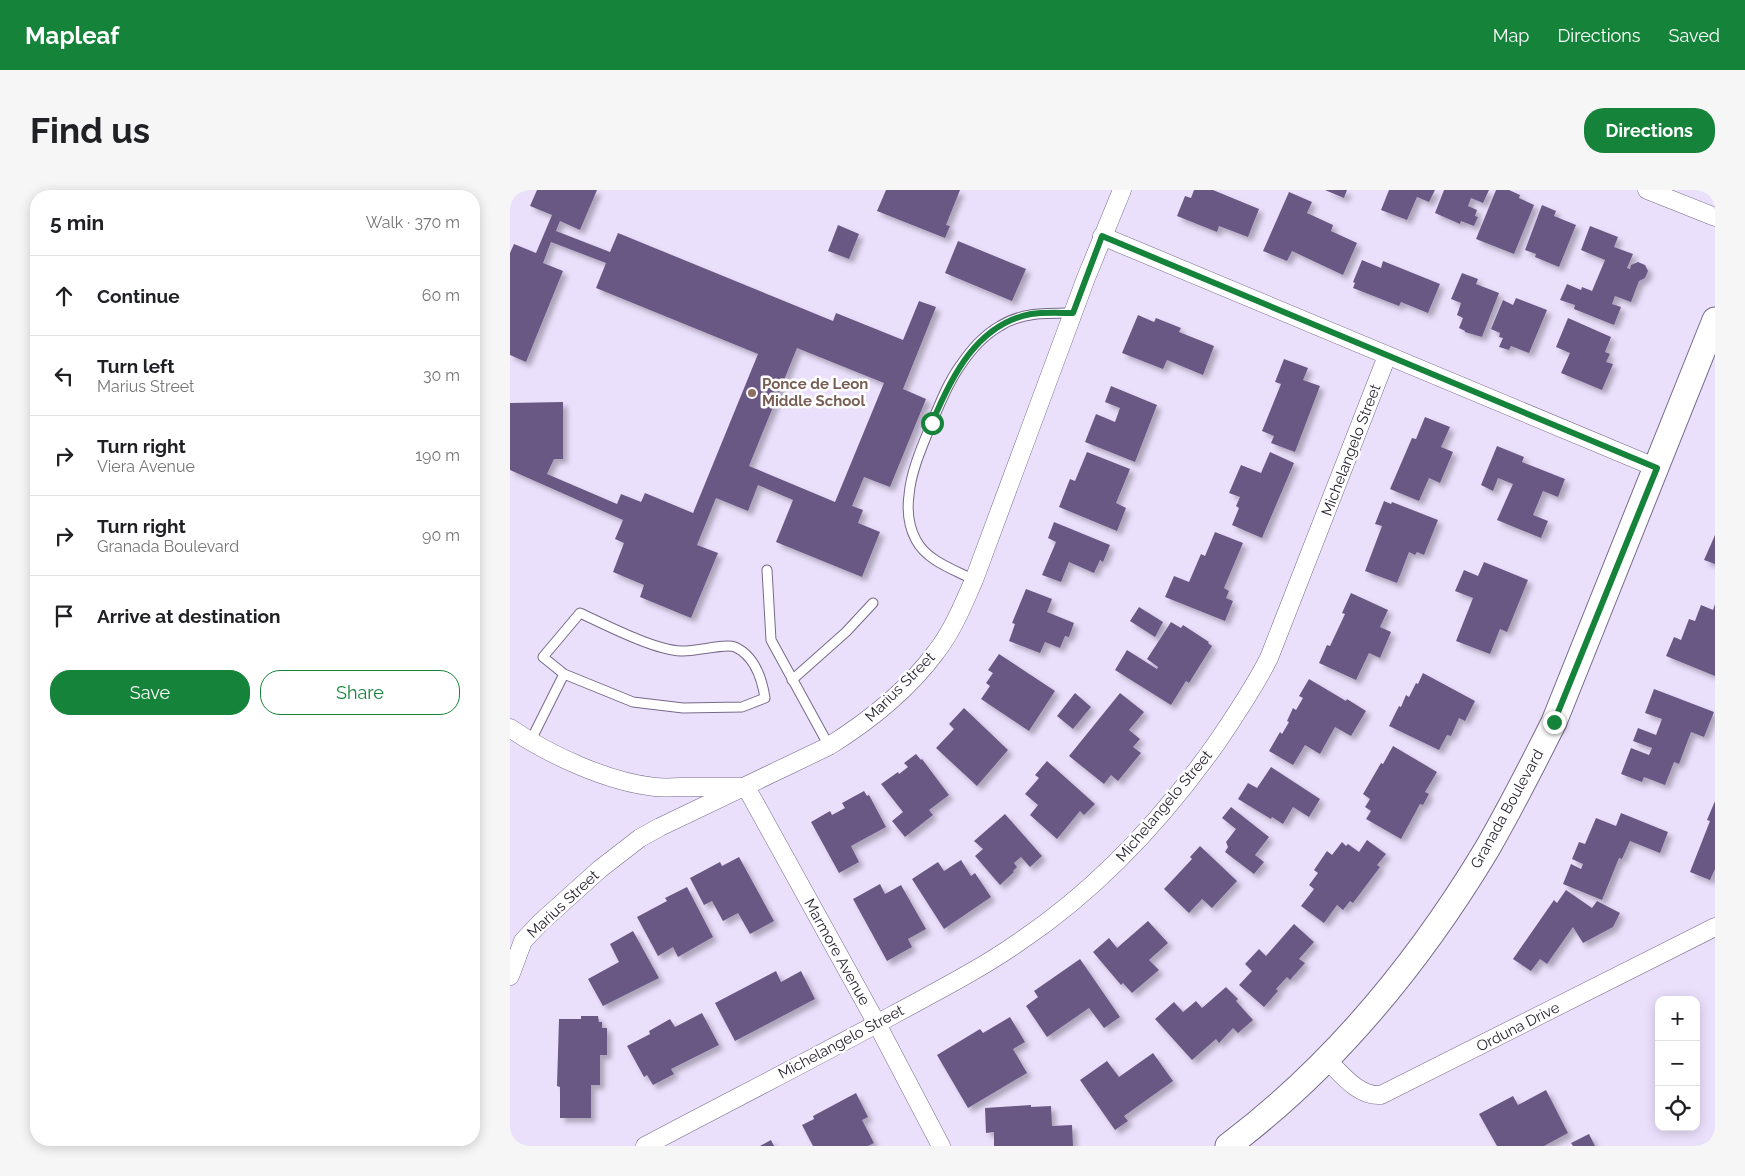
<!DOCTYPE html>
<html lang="en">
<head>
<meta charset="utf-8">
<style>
  body { margin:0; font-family:Raleway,sans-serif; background:#f6f6f6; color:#202124 }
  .controls { position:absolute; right:15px; bottom:15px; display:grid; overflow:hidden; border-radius:10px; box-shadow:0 2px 12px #0003 }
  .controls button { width:45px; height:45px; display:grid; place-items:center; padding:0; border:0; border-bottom:1px solid #e0e0e0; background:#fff; color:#202124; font:25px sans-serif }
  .stop { position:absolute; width:15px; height:15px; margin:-11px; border:4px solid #15833a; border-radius:50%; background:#fff }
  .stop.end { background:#15833a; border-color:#fff; box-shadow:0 1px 5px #0008 }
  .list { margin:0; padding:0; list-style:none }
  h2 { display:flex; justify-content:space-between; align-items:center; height:65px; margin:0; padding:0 20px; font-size:21px }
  h2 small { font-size:16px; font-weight:400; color:#757577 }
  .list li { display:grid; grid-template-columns:32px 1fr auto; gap:15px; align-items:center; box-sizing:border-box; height:80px; padding:0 20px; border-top:1px solid #e0e0e0 }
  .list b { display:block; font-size:19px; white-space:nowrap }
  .list p { margin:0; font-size:16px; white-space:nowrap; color:#757577 }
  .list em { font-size:16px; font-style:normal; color:#757577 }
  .actions { display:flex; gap:10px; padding:15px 20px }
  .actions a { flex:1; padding:11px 0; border:1px solid #15833a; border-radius:20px; text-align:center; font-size:18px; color:#15833a }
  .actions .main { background:#15833a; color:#fff }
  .icon { flex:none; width:28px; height:28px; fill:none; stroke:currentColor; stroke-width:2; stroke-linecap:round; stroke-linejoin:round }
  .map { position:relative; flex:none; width:1205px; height:956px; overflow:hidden; border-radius:20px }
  header { display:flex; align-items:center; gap:30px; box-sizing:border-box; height:70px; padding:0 25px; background:#15833a; color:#fff }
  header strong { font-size:24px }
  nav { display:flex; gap:28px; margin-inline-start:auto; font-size:18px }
  .intro { display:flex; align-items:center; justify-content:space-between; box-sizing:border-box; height:120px; padding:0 30px }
  h1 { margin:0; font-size:35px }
  .button { padding:12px 22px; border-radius:20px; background:#15833a; color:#fff; font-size:18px; font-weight:700 }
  main { display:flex; gap:30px; padding:0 30px }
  aside { flex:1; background:#fff; border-radius:20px; box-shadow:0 2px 12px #0003 }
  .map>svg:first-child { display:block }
  .building { fill:#6b5884; fill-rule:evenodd; filter:url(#shadow) }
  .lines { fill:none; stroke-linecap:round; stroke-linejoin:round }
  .lane-casing { stroke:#776a89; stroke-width:11 }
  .street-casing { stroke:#776a89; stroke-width:19 }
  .secondary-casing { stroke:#776a89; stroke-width:27 }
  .lane { stroke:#fff; stroke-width:9 }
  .street { stroke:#fff; stroke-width:18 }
  .secondary { stroke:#fff; stroke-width:25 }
  .route { stroke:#15833a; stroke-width:6 }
  .education-dot { fill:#8d6e63; stroke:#fff; stroke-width:2 }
  .labels { text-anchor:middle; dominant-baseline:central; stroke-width:5; stroke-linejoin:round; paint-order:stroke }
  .education-label { font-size:15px; font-weight:bold; fill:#785e54; stroke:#fff; text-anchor:start }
  .street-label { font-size:15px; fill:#292431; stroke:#fff }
</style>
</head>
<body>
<header>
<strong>Mapleaf</strong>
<nav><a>Map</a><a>Directions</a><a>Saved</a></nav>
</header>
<div class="intro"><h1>Find us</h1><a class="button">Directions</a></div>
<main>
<aside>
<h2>5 min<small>Walk · 370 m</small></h2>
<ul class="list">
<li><svg class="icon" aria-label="ahead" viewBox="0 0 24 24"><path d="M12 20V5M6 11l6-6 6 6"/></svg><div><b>Continue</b></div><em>60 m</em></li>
<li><svg class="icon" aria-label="left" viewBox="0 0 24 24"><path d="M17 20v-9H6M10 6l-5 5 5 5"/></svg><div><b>Turn left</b><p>Marius Street</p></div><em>30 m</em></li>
<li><svg class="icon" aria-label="right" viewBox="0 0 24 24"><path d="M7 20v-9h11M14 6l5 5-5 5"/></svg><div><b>Turn right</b><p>Viera Avenue</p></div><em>190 m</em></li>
<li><svg class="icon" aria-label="right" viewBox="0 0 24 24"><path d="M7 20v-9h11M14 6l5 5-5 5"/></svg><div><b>Turn right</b><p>Granada Boulevard</p></div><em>90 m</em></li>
<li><svg class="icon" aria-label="arrive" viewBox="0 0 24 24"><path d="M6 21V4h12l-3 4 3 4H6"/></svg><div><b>Arrive at destination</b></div></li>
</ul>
<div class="actions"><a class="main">Save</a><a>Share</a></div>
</aside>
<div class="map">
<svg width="1205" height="956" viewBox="0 0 1205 956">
  <defs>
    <filter id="shadow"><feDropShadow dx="4.5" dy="4.5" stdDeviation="2.5" flood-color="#0004"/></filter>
  </defs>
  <rect width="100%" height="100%" fill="#ebe0fc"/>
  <g class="building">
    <path d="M27 0H87L70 40 50 31 46 41 100 62 108 43 323 131 326 123 393 150 409 111 426 117 393 199 416 209 380 297 354 287 342 316 353 320 348 333 370 342 352 387 266 352 283 310 248 295 238 321 206 308 187 355 208 363 181 428 130 407 134 395 103 382 114 353 105 349 113 330 0 280V213L53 212V269H44L37 284 107 314 111 304 131 312 135 303 183 323 248 164 86 98 96 73 41 52 33 73 53 81 16 172 0 165V63L4 54 26 63 42 25 20 16ZM287 158 374 193 325 312 239 276Z"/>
    <polygon points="376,0 450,0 436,35 440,36 435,48 367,21"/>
    <polygon points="684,0 703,0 749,19 738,47 709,36 707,42 667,26 675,6 681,8"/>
    <polygon points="815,0 837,0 834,8"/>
    <polygon points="879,0 925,0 919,12 907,7 897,30 871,20"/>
    <polygon points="934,0 979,0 973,13 961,8 958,16 967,20 965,26 968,27 964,36 951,31 950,34 925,23"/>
    <polygon points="986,0 999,0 1010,5 1009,8 1024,15 1004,64 966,49"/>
    <polygon points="779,2 802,12 797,23 823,35 821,41 847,53 833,85 782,61 777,71 753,61"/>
    <polygon points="1032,15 1046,21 1044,26 1066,35 1049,77 1025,67 1026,64 1015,60"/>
    <polygon points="328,35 349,44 339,69 318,61"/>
    <polygon points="1080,36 1108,47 1104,57 1123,64 1117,78 1120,79 1121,75 1128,72 1135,75 1138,81 1135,88 1129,91 1121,112 1105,106 1102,114 1111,117 1104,135 1064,119 1065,115 1050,110 1057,94 1071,100 1072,97 1082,101 1095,70 1071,60"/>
    <polygon points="448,51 516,79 502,111 435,83"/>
    <polygon points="852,70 871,78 873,71 930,94 918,123 891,112 889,116 843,98 845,93 843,92"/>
    <polygon points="952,83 968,89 966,94 989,103 972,147 955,142 955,141 949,138 953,128 947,125 951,113 941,109"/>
    <polygon points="1006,108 1037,120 1019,163 1001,156 999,160 989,157 993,148 989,147 990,143 981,139 993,110 1003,115"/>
    <polygon points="628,125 644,132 646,128 671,138 669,142 704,156 693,185 657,170 653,179 612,163"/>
    <polygon points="1058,128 1101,147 1095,162 1100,164 1096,172 1103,174 1092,200 1051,183 1060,163 1046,157"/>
    <polygon points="774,169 798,178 793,190 810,196 785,262 761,253 764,246 752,241 771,194 765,192"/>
    <polygon points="601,196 647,215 625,272 575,252 586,224 605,232 610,218 595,212"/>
    <polygon points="915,227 940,237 931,257 943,262 930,293 919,288 909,311 880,299 902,248 906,249"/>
    <polygon points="987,256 1014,267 1012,272 1055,289 1048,307 1033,301 1023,325 1038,331 1031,348 987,330 1003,294 988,288 983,301 971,295"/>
    <polygon points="577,262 620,279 606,313 616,318 607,341 549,317 560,289 565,291"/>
    <polygon points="760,262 784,273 752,348 722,335 729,318 726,316 730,307 719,303 731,275 751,283"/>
    <polygon points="874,311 881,314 882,312 928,330 914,365 907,362 905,365 899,362 887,393 855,381 872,336 865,334"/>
    <polygon points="544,332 600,355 593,372 590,370 584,383 559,372 551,392 532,385 546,352 538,348"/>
    <polygon points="705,342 733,353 714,398 719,401 716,408 723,411 715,431 655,407 664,386 679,392 691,364 695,366"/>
    <polygon points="1205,345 1205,374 1194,370"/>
    <polygon points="974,372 1018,390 997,442 990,439 980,464 946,451 963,408 945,401 954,380 968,386"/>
    <polygon points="516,399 542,409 537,422 564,433 559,447 555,446 550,458 535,452 530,463 499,451 505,434 502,433"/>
    <polygon points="841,403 878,420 870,437 881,442 870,468 859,463 846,490 809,473 817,455 820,456 835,424 832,423"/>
    <polygon points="1205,414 1205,486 1156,466 1164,447 1171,450 1179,429 1185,431 1191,415 1203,420"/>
    <polygon points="629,417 653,432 645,447 620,431"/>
    <polygon points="661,432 671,438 673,435 699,452 698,453 702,456 679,493 676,491 661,515 605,480 617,460 647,479 648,477 637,469"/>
    <polygon points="489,464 545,501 519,541 471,509 480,496 476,493 483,483 478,480"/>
    <polygon points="913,483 965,511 955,531 949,528 941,546 937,545 929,560 879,536 889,516 891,517 896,505 899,507 906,493 908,494"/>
    <polygon points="799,489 836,511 837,509 856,521 841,546 825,537 810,564 795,555 783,575 759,561 770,542 772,544 779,532 777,531 783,518 786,520 793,508 789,506"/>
    <polygon points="1144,499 1204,522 1194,547 1181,542 1169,574 1164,572 1155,595 1134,587 1132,592 1111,584 1121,558 1139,565 1142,558 1123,551 1128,538 1146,545 1152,529 1135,523"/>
    <polygon points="565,503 581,517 563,539 547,526"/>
    <polygon points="610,503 634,522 619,540 630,549 623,557 631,563 608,591 601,585 594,594 559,566"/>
    <polygon points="454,518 498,560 467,596 426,558 444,539 439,534"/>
    <polygon points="883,556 927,582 915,602 919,604 913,615 910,614 891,649 856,629 861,621 855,617 860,609 853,604 871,573 873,574"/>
    <polygon points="406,564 411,570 412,569 439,605 419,620 423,625 395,647 382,631 393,622 371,594 388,582 389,584 398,577 394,573"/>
    <polygon points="537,571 585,614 574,625 570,621 547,649 520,625 528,615 515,604 529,588 525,585"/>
    <polygon points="761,577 810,609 799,627 783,617 773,634 762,627 761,629 728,609 738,593 747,598"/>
    <polygon points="354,601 357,606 359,605 376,637 341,656 349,672 329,683 301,632 320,621 322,625 335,618 332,613"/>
    <polygon points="1205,611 1205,679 1200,690 1180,682 1200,631 1197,630"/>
    <polygon points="721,617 759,647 745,665 754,672 744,684 715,662 718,657 716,652 726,639 712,628"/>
    <polygon points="1111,623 1158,642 1150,663 1120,651 1112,669 1109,668 1092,710 1053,694 1061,674 1071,679 1073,674 1062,669 1069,652 1075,654 1086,628 1106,636"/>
    <polygon points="495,624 532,666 520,677 511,667 504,673 507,677 503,681 504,682 490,695 465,666 473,659 464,651"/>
    <polygon points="857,650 876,664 867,675 870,677 843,713 840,711 833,720 827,715 814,733 791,716 804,699 799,695 808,683 804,680 817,661 822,665 832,652 836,656 838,654 849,662"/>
    <polygon points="690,656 727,691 702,718 692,709 679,723 654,699 682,669 680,667"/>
    <polygon points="229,667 264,731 240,744 228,723 213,731 202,711 194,715 180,688 210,672 212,676"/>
    <polygon points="451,670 461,686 465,683 481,707 434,739 402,689 428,672 434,681"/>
    <polygon points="370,694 375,704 391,695 416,739 398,749 402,757 377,771 343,709"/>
    <polygon points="177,697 203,747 168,767 163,757 148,766 127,727 157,711 155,708"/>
    <polygon points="1056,700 1082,718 1087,711 1110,723 1103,737 1073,753 1063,737 1037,774 1030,769 1021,781 1003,769 1044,710 1047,713"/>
    <polygon points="638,731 658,753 639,770 649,780 622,803 613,793 611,795 583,762 599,748 607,758"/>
    <polygon points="784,734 804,752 789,769 795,773 780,790 777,787 766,799 768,801 754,817 729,795 742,781 735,774 749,759 756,766"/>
    <polygon points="123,741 149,788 93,816 78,789 109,772 100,754"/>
    <polygon points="570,769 610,827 594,838 579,818 537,847 516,816 528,807 524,801"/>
    <polygon points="266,781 271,792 291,781 305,809 225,851 205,813"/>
    <polygon points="716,797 728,809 726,811 743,830 728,843 723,838 709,853 706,849 682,870 645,829 664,812 673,822 686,811 692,818"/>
    <polygon points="192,823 209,855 161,879 164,884 143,895 137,885 134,887 117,856 140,844 139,841 160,829 165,837"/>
    <polygon points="71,826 88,826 89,832 92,832 92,838 97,838 97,865 90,865 90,895 81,895 81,928 50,928 50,897 47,896 49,829 71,829"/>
    <polygon points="500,827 515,852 503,859 517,883 458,918 427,865 470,839 473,843"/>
    <polygon points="643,863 663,891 614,926 618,931 605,940 570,890 597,871 609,887"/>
    <polygon points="1036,900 1058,943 1034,956 987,956 969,924 1003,906 1008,915"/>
    <polygon points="346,903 358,927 352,930 364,953 358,956 303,956 292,935 304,929 303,926"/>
    <polygon points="521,915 521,917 541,916 542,936 562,935 563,956 484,956 484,942 476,943 475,918"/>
    <polygon points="1079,944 1085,956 1063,956 1061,953"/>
    <polygon points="261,950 264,956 250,956"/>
  </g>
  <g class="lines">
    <g class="lane-casing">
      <g id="lane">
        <polyline points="257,380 261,450 319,556"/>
        <path d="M464 390C443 379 417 371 406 350 399 337 397 320 399 305 401 282 411 259 420 237 429 216 437 194 450 176 460 161 474 145 490 136 512 122 538 123 563 123"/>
        <polyline points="282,490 336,442 363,413"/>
        <path d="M20 552 54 484 33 467 70 423C96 435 144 460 171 461 184 462 216 453 225 457 245 466 252 489 255 508L232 517 173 518 123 512 54 484"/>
      </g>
    </g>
    <g class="street-casing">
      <g id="street">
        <polyline points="1137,0 1205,27"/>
        <polyline points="592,46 1147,278"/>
        <path d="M0 538C39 565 98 592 145 597 154 598 164 597 172 597 192 597 211 597 230 597"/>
        <polyline points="236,597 367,834 431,956"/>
        <path d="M0 786 13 751 31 732 90 679 130 648 150 637 319 556C359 531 398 500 426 462 443 440 453 415 464 390L576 88 612 0"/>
        <path d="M816 869C831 883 848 907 871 905L1205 737"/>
        <path d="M135 956C218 912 301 870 383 825 425 802 469 780 509 752 588 699 653 629 708 551 726 524 744 498 759 468L877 166"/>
      </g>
    </g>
    <g class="secondary-casing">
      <path id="secondary" d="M718 956C824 876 909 772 977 659 1001 617 1023 574 1044 532L1205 130"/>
    </g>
    <use href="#lane" class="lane"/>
    <use href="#street" class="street"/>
    <use href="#secondary" class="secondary"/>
  </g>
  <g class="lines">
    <path class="route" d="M422 233C441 187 467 134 521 124 534 122 550 123 563 123L592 46 1147 278 1044 532"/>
  </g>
  <circle class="education-dot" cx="242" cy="203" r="5"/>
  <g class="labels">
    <g class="education-label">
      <text x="252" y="194">Ponce de Leon<tspan x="252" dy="17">Middle School</tspan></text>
    </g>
    <g class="street-label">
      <text transform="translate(841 260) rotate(-69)">Michelangelo Street</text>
      <text transform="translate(390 497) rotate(-45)">Marius Street</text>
      <text transform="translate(654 616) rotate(-50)">Michelangelo Street</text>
      <text transform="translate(997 619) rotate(-61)">Granada Boulevard</text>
      <text transform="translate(53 714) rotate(-43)">Marius Street</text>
      <text transform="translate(327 762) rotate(61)">Marmore Avenue</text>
      <text transform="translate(1008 837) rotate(-27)">Orduna Drive</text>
      <text transform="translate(331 852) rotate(-28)">Michelangelo Street</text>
    </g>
  </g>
</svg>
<div class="controls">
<button>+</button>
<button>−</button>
<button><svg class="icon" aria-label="locate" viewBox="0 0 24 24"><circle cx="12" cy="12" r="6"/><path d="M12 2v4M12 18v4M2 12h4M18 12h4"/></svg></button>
</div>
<div class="stop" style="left:422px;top:233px"></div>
<div class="stop end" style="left:1044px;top:532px"></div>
</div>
</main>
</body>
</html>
